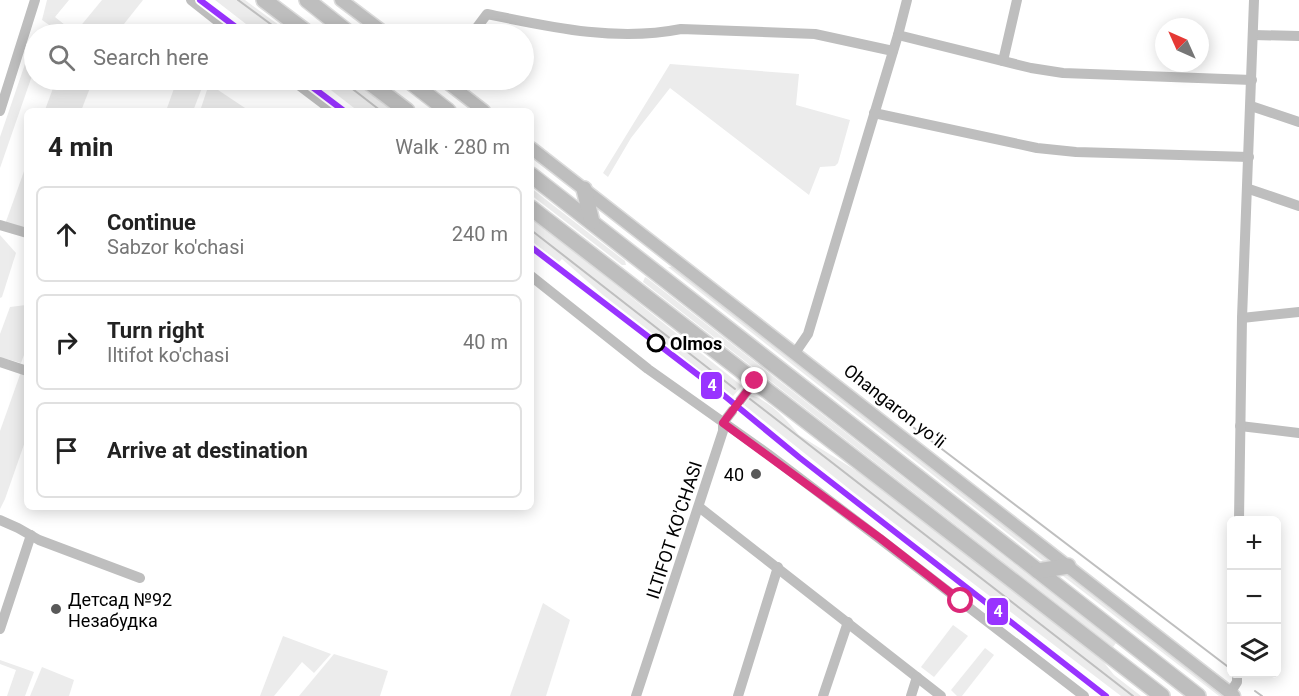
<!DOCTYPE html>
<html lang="en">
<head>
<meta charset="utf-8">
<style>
  body { margin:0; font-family:Roboto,sans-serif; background:#f2f2f2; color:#222 }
  .controls { position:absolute; right:18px; bottom:18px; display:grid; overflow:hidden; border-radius:9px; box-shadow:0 3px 15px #0003 }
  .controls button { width:54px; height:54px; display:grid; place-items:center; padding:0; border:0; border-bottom:2px solid #e0e0e0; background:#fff; color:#222; font:30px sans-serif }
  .compass { position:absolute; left:1155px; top:18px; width:54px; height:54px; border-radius:50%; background:#fff; box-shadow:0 3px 15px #0003; rotate:315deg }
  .stop { position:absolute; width:18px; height:18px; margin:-14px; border:4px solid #db2777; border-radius:50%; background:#fff }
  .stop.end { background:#db2777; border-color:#fff; box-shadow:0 2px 6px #0008 }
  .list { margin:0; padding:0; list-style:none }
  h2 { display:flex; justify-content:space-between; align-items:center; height:78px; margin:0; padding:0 24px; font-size:26px }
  h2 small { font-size:20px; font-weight:400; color:#767676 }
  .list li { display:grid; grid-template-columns:39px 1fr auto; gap:18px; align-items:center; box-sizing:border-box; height:96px; margin:0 12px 12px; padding:0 12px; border:2px solid #e0e0e0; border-radius:9px }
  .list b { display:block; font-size:22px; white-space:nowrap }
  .list p { margin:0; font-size:20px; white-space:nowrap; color:#767676 }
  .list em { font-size:20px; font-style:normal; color:#767676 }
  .icon { flex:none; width:33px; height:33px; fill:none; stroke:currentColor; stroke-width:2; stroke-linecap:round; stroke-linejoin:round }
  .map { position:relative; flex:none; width:1299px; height:696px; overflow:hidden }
  .search { position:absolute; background:#fff; box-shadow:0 3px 15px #0003; left:24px; top:24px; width:510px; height:66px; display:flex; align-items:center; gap:15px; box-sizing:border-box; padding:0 21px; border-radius:33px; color:#767676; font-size:22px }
  .panel { position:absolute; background:#fff; box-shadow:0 3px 15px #0003; left:24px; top:108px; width:510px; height:402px; border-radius:9px }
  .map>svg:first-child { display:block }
  .green { fill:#ececec }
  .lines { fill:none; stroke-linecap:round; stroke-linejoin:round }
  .stream { stroke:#bfbfbf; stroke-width:2 }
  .major-casing { stroke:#dbdbdb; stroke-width:15 }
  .highway-casing { stroke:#dbdbdb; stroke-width:18 }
  .minor { stroke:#bebebe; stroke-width:10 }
  .major { stroke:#bebebe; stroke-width:12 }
  .highway { stroke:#bebebe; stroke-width:15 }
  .metro-1-casing { stroke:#fff; stroke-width:10 }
  .metro-1 { stroke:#93f; stroke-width:6 }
  .route { stroke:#db2777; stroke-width:8 }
  .stop-dot { fill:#fff; stroke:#000; stroke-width:3 }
  .poi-dot { fill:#595959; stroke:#fff; stroke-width:2 }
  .labels { text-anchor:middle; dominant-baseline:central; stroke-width:5; stroke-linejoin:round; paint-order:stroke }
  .stop-label { font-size:18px; font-weight:bold; fill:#000; stroke:#fff; text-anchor:start }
  .street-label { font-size:18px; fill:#000; stroke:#fff }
  .poi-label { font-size:18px; fill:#000; stroke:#fff; text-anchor:end }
  .line-badge { stroke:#fff; stroke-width:2 }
  .badge-label { font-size:16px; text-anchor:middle; font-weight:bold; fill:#fff }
</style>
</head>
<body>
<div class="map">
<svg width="1299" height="696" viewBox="0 0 1299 696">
  <rect width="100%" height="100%" fill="#fff"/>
  <g class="green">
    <polygon points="47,0 69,0 55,17 70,29 68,34 62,34 42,20"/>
    <polygon points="102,0 143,0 116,34 74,34"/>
    <polygon points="215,0 245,0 291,34 279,34 274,31 271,34 259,34"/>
    <polygon points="25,64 34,67 34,70 0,168 0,137"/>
    <polygon points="670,64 799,74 796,105 850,120 838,163 835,166 820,167 809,195 670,88 631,138 608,177 603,173"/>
    <polygon points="56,80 93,80 81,111 45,110"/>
    <polygon points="177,80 205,80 193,111 166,111"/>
    <polygon points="318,80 351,80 393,111 358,111"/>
    <polygon points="209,84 245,108 244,111 200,111"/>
    <polygon points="27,163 27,233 4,227"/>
    <polygon points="531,188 625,261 626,265 622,265 531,195"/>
    <polygon points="531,217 742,386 733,396 603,295 562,259 559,262 531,241"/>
    <polygon points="0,235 16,253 2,297 0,298"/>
    <polygon points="668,267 676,267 1053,560 1044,562"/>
    <polygon points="645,277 647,278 1116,643 1113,647 643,282"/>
    <polygon points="27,302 27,347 21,363 0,357 0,334 10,307 26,305"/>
    <polygon points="22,369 27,371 27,436 5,499 0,509 0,431"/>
    <path d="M751 395C770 401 787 420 799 435L887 490 1098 655 1114 675 1141 696H1121L853 492 744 405Z"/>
    <polygon points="1071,574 1227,696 1219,696 1063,576"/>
    <polygon points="543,603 570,620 546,696 510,696"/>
    <polygon points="953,625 968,636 934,677 921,667"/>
    <polygon points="283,636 331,654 314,673 302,662 274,696 260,696"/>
    <polygon points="985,648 994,655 962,696 957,696 951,690"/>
    <polygon points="334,654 388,671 380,696 299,696"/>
    <polygon points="0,660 34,672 25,696 7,696 16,670 0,664"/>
    <polygon points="42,667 74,680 69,696 30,696"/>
  </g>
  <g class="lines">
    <g class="stream">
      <polyline points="238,0 284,34"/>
      <polyline points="341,80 381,111"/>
      <polyline points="531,230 735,389"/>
      <polyline points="750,399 1133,696"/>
      <polyline points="909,424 1227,666"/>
      <polyline points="1255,691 1262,696"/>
    </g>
    <g class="major-casing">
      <g id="major">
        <polyline points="341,0 386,34"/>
        <polyline points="444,80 484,111"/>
        <polyline points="531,148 1234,696"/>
      </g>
    </g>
    <g class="highway-casing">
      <g id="highway">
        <polyline points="264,0 309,34"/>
        <polyline points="307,0 350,34"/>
        <polyline points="366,80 407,111"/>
        <polyline points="408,80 448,111"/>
        <polyline points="531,175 1198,696"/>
        <polyline points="584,189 592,222"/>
        <polyline points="531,208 1162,696"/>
        <polyline points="1038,571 1068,566"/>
      </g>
    </g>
    <g class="minor">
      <polyline points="191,0 234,34"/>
      <path d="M472 34 487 14C550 27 616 42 681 29L815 34 893 51"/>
      <polyline points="898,35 1031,68 1063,73 1252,80"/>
      <polyline points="1253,35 1299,36"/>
      <polyline points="1003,61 1017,0"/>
      <polyline points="292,80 333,111"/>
      <polyline points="1251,106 1299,122"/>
      <polyline points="0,111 35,0"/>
      <polyline points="874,113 1037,148 1076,152 1249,157"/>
      <polyline points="1249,189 1299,206"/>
      <polyline points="0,225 27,233"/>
      <polyline points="531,276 648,369 768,454 880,539 1084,696"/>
      <polyline points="1242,318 1299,312"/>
      <polyline points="795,353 808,334 898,35 907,0"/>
      <polyline points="0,362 27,371"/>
      <polyline points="1240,426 1299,433"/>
      <polyline points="699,507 941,696"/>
      <polyline points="0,520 18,528 39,540 140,578"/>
      <polyline points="1239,520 1242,318 1254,0"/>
      <polyline points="0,629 31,535"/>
      <polyline points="1230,693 1237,682 1237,674"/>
      <polyline points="636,696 723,431 723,423 755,381"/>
      <polyline points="738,696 778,567"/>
      <polyline points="823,696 848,622"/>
      <polyline points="911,696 917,677"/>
    </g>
    <use href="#major" class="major"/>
    <use href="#highway" class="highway"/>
    <g class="metro-1-casing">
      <g id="metro-1">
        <polyline points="200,0 245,34"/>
        <polyline points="303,80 344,111"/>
        <polyline points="531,247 710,384 800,458 1106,696"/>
      </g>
    </g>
    <use href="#metro-1" class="metro-1"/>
  </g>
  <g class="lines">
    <polyline class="route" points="755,381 723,423 880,538 961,601"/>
  </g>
  <circle class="stop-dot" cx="656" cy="343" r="8"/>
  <g class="poi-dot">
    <circle cx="756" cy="474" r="6"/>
    <circle cx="56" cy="609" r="6"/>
  </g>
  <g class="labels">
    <g class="stop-label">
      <text x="670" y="343">Olmos</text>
    </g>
    <g class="street-label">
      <text transform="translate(895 406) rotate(38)">Ohangaron yoʻli</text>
      <text transform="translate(674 530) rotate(-72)">ILTIFOT KO'CHASI</text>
    </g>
    <g class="poi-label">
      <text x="744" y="474">40</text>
      <text x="68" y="599" text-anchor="start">Детсад №92<tspan x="68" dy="21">Незабудка</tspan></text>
    </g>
  </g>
  <g class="line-badge">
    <rect x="700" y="371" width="23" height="29" rx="6" fill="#93f"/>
    <rect x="986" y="597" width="23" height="29" rx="6" fill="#93f"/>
  </g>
  <g class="badge-label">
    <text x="712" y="391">4</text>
    <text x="998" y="617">4</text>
  </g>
</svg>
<div class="controls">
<button>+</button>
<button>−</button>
<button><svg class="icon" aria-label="layers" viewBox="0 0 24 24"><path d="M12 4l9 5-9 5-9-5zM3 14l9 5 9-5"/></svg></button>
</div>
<svg class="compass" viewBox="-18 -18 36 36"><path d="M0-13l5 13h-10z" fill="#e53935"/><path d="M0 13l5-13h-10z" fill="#767676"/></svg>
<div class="stop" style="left:961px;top:601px"></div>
<div class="stop end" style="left:755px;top:381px"></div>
<div class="search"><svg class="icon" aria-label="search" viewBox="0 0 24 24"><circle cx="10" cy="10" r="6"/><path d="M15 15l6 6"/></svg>Search here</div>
<section class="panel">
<h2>4 min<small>Walk · 280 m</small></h2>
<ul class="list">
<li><svg class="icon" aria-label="ahead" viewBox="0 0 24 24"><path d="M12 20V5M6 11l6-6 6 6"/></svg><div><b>Continue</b><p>Sabzor ko'chasi</p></div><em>240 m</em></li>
<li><svg class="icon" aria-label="right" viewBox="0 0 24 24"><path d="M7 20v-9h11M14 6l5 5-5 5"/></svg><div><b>Turn right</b><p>Iltifot ko'chasi</p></div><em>40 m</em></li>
<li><svg class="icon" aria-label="arrive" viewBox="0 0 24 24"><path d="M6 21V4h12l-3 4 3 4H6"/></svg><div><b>Arrive at destination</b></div></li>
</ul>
</section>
</div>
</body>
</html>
